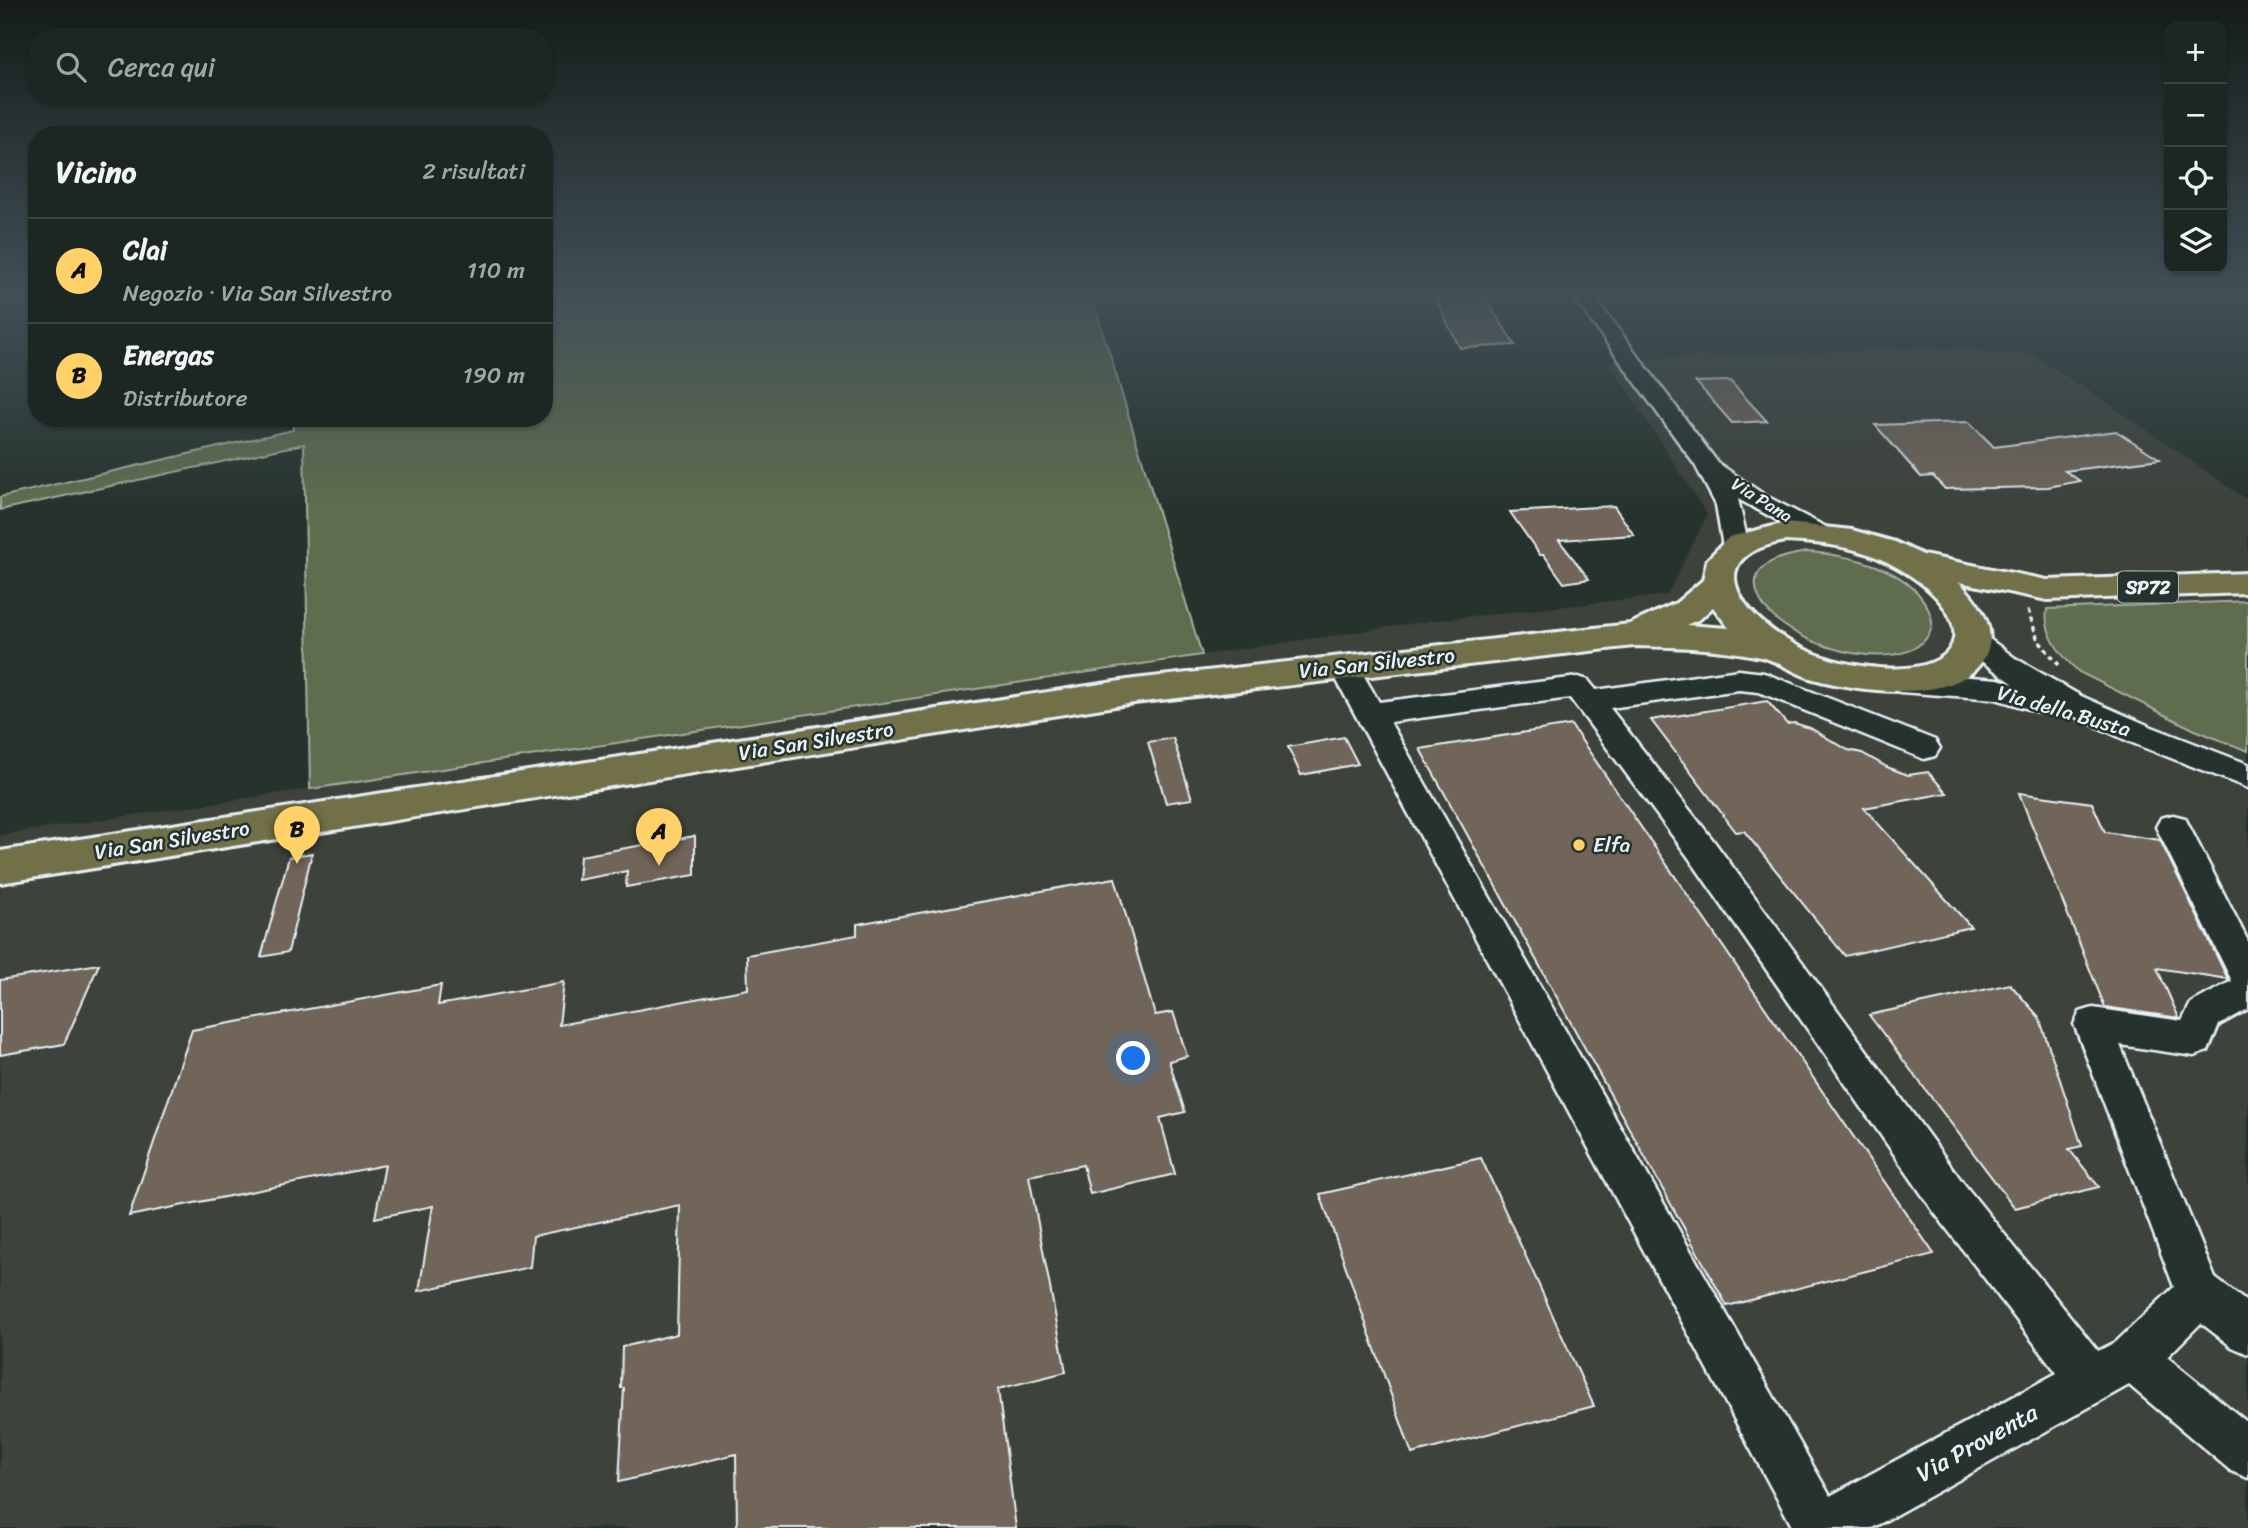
<!DOCTYPE html>
<html lang="it">
<head>
<meta charset="utf-8">
<style>
  body { margin:0; font-family:Sriracha,sans-serif; background:#252e2a; color:#f1f3f6 }
  .controls { position:absolute; right:21px; top:21px; display:grid; overflow:hidden; border-radius:14px; box-shadow:0 2px 5px #0004 }
  .controls button { width:63px; height:63px; display:grid; place-items:center; padding:0; border:0; border-bottom:2px solid #3a4340; background:#1c2622; color:#f1f3f6; font:35px sans-serif }
  .you { position:absolute; left:1134px; top:1059px; width:24px; height:24px; margin:-18px; border:5px solid #fff; border-radius:50%; background:#1a73e8; box-shadow:0 0 0 10px #1a73e833 }
  .badge { display:grid; place-items:center; width:46px; height:46px; border-radius:50%; background:#ffd166; color:#111; font-size:23px; font-weight:700 }
  .pin { position:absolute; translate:-50% -58px; filter:drop-shadow(0 2px 4px #0008) }
  .pin::after { content:''; position:absolute; top:37px; width:24px; height:21px; background:inherit; clip-path:polygon(0 0,100% 0,50% 100%) }
  .list { margin:0; padding:0; list-style:none }
  h2 { display:flex; justify-content:space-between; align-items:center; height:91px; margin:0; padding:0 28px; font-size:30px }
  h2 small { font-size:23px; font-weight:400; color:#a0a5a5 }
  .list li { display:grid; grid-template-columns:46px 1fr auto; gap:21px; align-items:center; box-sizing:border-box; height:105px; padding:0 28px; border-top:2px solid #3a4340 }
  .list b { display:block; font-size:26px; white-space:nowrap }
  .list p { margin:0; font-size:23px; white-space:nowrap; color:#a0a5a5 }
  .list em { font-size:23px; font-style:normal; color:#a0a5a5 }
  .icon { flex:none; width:38px; height:38px; fill:none; stroke:currentColor; stroke-width:2; stroke-linecap:round; stroke-linejoin:round }
  .map { position:relative; flex:none; width:2248px; height:1528px; overflow:hidden }
  .search { position:absolute; background:#1c2622; box-shadow:0 2px 5px #0004; left:28px; top:28px; width:525px; height:77px; display:flex; align-items:center; gap:18px; box-sizing:border-box; padding:0 24px; border-radius:28px; color:#a0a5a5; font-size:26px }
  .panel { position:absolute; background:#1c2622; box-shadow:0 2px 5px #0004; left:28px; top:126px; width:525px; height:301px; border-radius:28px }
  .map>svg:first-child { display:block }
  .built { fill:#3c423a }
  .green { fill:#5f6c4d; stroke:#a4aea2; stroke-width:2 }
  .building { fill:#706559; stroke:#e8f1f8; stroke-width:2 }
  .lines { fill:none; stroke-linecap:round; stroke-linejoin:round }
  .minor-casing { stroke:#e8f1f8; stroke-width:5 }
  .major-casing { stroke:#e8f1f8; stroke-width:6 }
  .path { stroke:#e8f1f8; stroke-width:3.5; stroke-dasharray:5 3.5; stroke-linecap:butt }
  .minor { fill:#26332d; fill-rule:evenodd }
  .major { fill:#71704a; fill-rule:evenodd }
  .poi-dot { fill:#ffd166; stroke:#26332d; stroke-width:2.5 }
  .labels { text-anchor:middle; dominant-baseline:central; stroke-width:5; stroke-linejoin:round; paint-order:stroke }
  .far-street-label { font-size:18px; fill:#e8f1f8; stroke:#26332d }
  .shield { fill:#26332d; stroke:#aeb8bb; stroke-width:2 }
  .shield-label { font-size:19px; font-weight:bold; fill:#e8f1f8 }
  .street-label { font-size:21px; fill:#e8f1f8; stroke:#26332d }
  .poi-label { font-size:21px; fill:#e8f1f8; stroke:#26332d; text-anchor:start }
  .near-street-label { font-size:24px; fill:#e8f1f8; stroke:#26332d }
</style>
</head>
<body>
<div class="map">
<svg width="2248" height="1528" viewBox="0 0 2248 1528">
  <rect width="100%" height="100%" fill="#26332d"/>
  <filter id="ink" filterUnits="userSpaceOnUse"><feTurbulence type="fractalNoise" baseFrequency=".0143" numOctaves="2"/><feDisplacementMap in="SourceGraphic" scale="14" xChannelSelector="R" yChannelSelector="G"/><feConvolveMatrix kernelMatrix="1 2 1 2 8 2 1 2 1" color-interpolation-filters="sRGB"/></filter>
  <g filter="url(#ink)">
    <polygon class="built" points="1928,348 2031,354 2108,403 2248,500 2248,1528 0,1528 0,835 1429,621 1667,595 1707,515 1608,360"/>
    <g class="green">
      <polygon points="544,293 1091,293 1202,655 310,789 304,444 0,510 0,497 293,430 292,418 544,418"/>
      <path d="M1807 552C1851 555 1912 568 1930 613 1935 626 1930 637 1919 645 1881 674 1770 639 1757 592 1748 562 1787 555 1807 552Z"/>
      <path d="M2248 601V751L2195 730 2079 672C2062 657 2043 634 2047 609Z"/>
    </g>
    <g class="building">
      <polygon points="1432,293 1482,293 1515,345 1460,348"/>
      <polygon points="1730,381 1767,421 1732,423 1696,382"/>
      <polygon points="1969,422 1994,447 2116,431 2160,459 2065,471 2080,481 2048,487 1945,489 1933,476 1921,477 1875,425"/>
      <polygon points="1614,506 1634,535 1559,540 1589,579 1564,583 1544,555 1540,555 1510,512"/>
      <polygon points="1767,701 1787,724 1794,723 1810,728 1848,750 1862,753 1887,767 1908,775 1928,772 1947,793 1864,808 1971,927 1845,956 1744,831 1736,832 1651,720"/>
      <polygon points="1571,725 1934,1254 1727,1306 1420,749"/>
      <polygon points="1344,737 1358,764 1301,775 1288,747"/>
      <polygon points="1173,738 1192,799 1166,803 1148,742"/>
      <polygon points="2019,793 2092,803 2105,832 2160,840 2228,979 2157,968 2179,1018 2105,1007"/>
      <polygon points="695,836 695,875 626,887 627,871 578,880 580,856"/>
      <polygon points="312,853 288,952 261,957 289,857"/>
      <polygon points="1115,878 1155,1015 1173,1012 1187,1056 1169,1061 1185,1112 1160,1118 1175,1174 1090,1194 1083,1165 1029,1176 1066,1372 998,1389 1016,1528 737,1528 736,1454 619,1482 624,1388 621,1388 622,1347 677,1334 680,1205 533,1236 530,1267 419,1291 433,1206 375,1218 385,1165 129,1216 192,1030 441,985 438,1005 564,982 559,1025 748,989 747,955 857,935 857,924"/>
      <polygon points="99,964 64,1044 0,1055 0,980"/>
      <polygon points="2010,984 2039,1017 2082,1146 2069,1149 2099,1187 2015,1208 1869,1015"/>
      <polygon points="1481,1158 1594,1406 1412,1454 1320,1194"/>
    </g>
    <g class="lines">
      <g class="minor-casing">
        <g id="minor">
          <polygon points="1571,293 1591,293 1718,463 1766,496 1828,528 1832,533 1828,538 1819,541 1810,538 1738,499 1749,547 1745,553 1736,555 1727,553 1723,547 1716,505 1695,465"/>
          <polygon points="1974,633 1984,635 2015,658 2081,696 2152,727 2248,764 2248,788 2130,742 2055,707 2042,713 1996,699 1900,692 1890,689 1885,682 1890,675 1900,672 1998,679 2014,684 1964,649 1960,642 1964,635"/>
          <path d="M1344 656 1354 659 1379 702 1578 677 1588 680 1596 690 1739 670 1764 673 1935 740 1940 748 1935 756 1924 759 1759 692 1739 690 1610 708 1713 840 1964 1184 2098 1351 2116 1342 2174 1287 2074 1024 2080 1012 2093 1008 2182 1021 2191 1003 2232 981 2156 827 2161 818 2173 815 2185 818 2248 941V1009L2219 1025 2208 1051 2194 1056 2120 1045 2215 1278 2248 1303V1354L2232 1347 2201 1323 2167 1357 2248 1423V1478L2231 1471 2129 1385 1872 1528H1793L1329 666 1334 659ZM1570 698 1689 858 1934 1212 2057 1373 1830 1496 1390 722Z"/>
        </g>
      </g>
      <g class="major-casing">
        <path id="major" d="M1786 523 1852 530 1895 542 1923 555 2047 580 2248 573V593L2047 600 1959 582C1977 600 1997 626 1987 652 1965 708 1854 691 1810 678 1794 673 1778 661 1761 657 1716 648 1680 647 1634 646L1134 703 0 883V851L1134 679 1630 624 1676 603 1703 580 1707 560 1729 537ZM1786 541C1822 543 1857 546 1889 563 1982 611 1978 683 1862 666 1835 662 1810 654 1787 640 1736 609 1702 555 1786 541ZM1713 607 1729 628 1686 625 1700 619Z"/>
      </g>
      <polyline class="path" points="2028,610 2038,640 2059,665"/>
      <use href="#minor" class="minor"/>
      <use href="#major" class="major"/>
    </g>
  </g>
  <linearGradient id="sky" x2="0" y2="1"><stop stop-color="#151c19"/><stop offset="0.58" stop-color="#415057"/><stop offset="1" stop-color="#415057" stop-opacity="0"/></linearGradient>
  <rect width="2248" height="507" fill="url(#sky)"/>
  <circle class="poi-dot" cx="1579" cy="845" r="7"/>
  <g class="labels">
    <g class="far-street-label">
      <text transform="translate(1762 500) rotate(32)">Via Pana</text>
    </g>
    <rect class="shield" x="2118" y="571.5" width="60" height="31" rx="5"/>
    <g class="shield-label">
      <text x="2148" y="587">SP72</text>
    </g>
    <g class="street-label">
      <text transform="translate(1377 663) rotate(-6)">Via San Silvestro</text>
      <text transform="translate(2064 711) rotate(16)">Via della Busta</text>
      <text transform="translate(816 741) rotate(-9)">Via San Silvestro</text>
      <text transform="translate(172 840) rotate(-9)">Via San Silvestro</text>
    </g>
    <g class="poi-label">
      <text x="1593" y="845">Elfa</text>
    </g>
    <g class="near-street-label">
      <text transform="translate(1977 1443) rotate(-29)">Via Proventa</text>
    </g>
  </g>
</svg>
<div class="controls">
<button>+</button>
<button>−</button>
<button><svg class="icon" aria-label="locate" viewBox="0 0 24 24"><circle cx="12" cy="12" r="6"/><path d="M12 2v4M12 18v4M2 12h4M18 12h4"/></svg></button>
<button><svg class="icon" aria-label="layers" viewBox="0 0 24 24"><path d="M12 4l9 5-9 5-9-5zM3 14l9 5 9-5"/></svg></button>
</div>
<div class="you"></div>
<div class="pin badge" style="left:659px;top:866px">A</div>
<div class="pin badge" style="left:297px;top:864px">B</div>
<div class="search"><svg class="icon" aria-label="search" viewBox="0 0 24 24"><circle cx="10" cy="10" r="6"/><path d="M15 15l6 6"/></svg>Cerca qui</div>
<section class="panel">
<h2>Vicino<small>2 risultati</small></h2>
<ul class="list">
<li><span class="badge">A</span><div><b>Clai</b><p>Negozio · Via San Silvestro</p></div><em>110 m</em></li>
<li><span class="badge">B</span><div><b>Energas</b><p>Distributore</p></div><em>190 m</em></li>
</ul>
</section>
</div>
</body>
</html>
